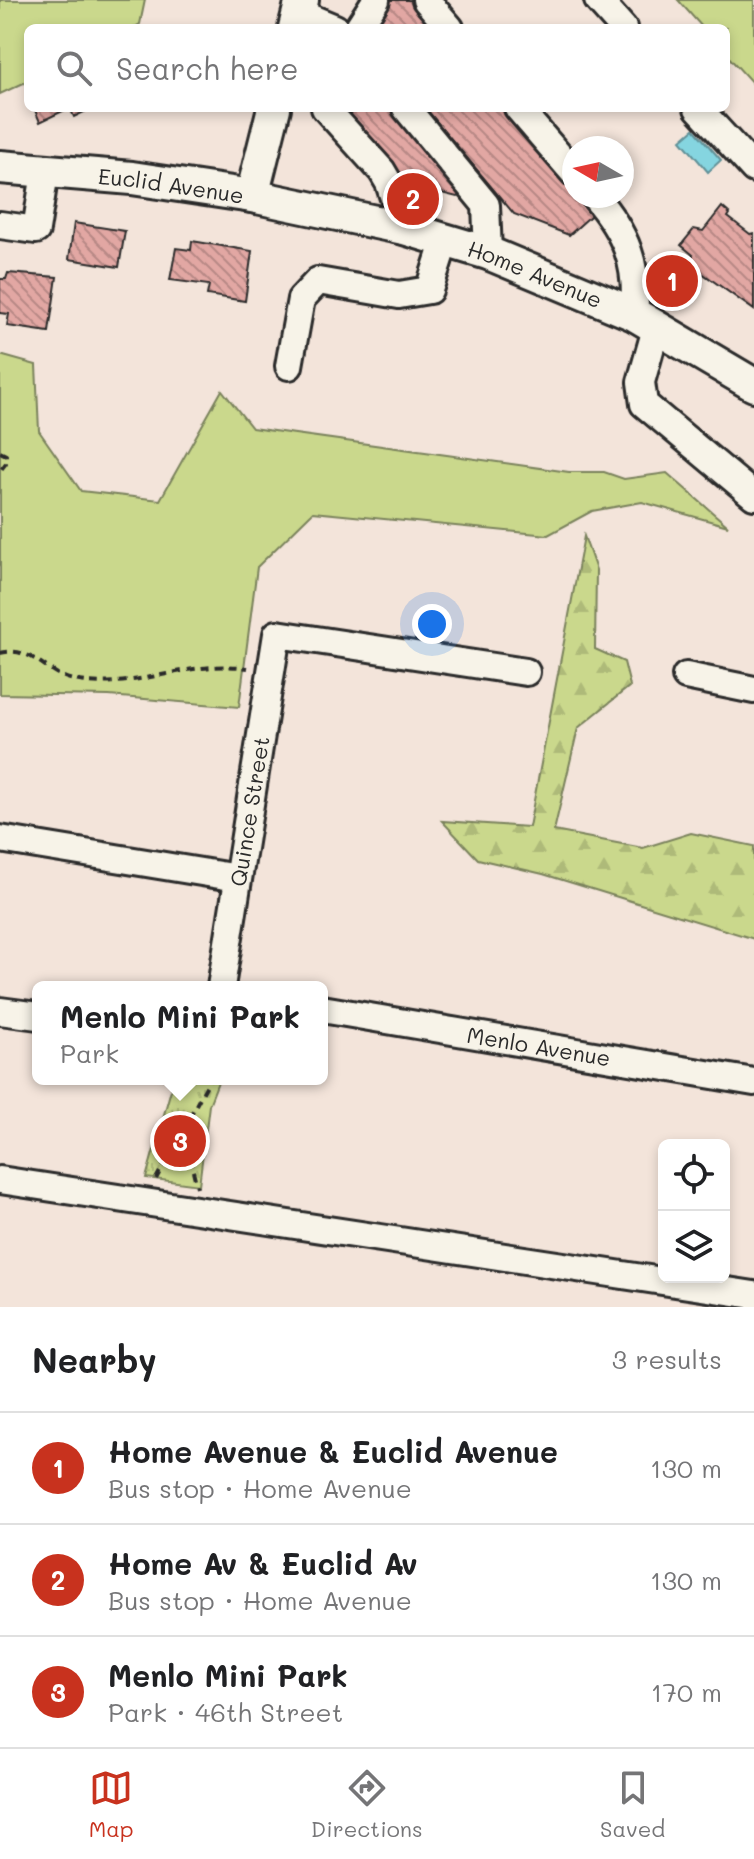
<!DOCTYPE html>
<html lang="en">
<head>
<meta charset="utf-8">
<style>
  body { margin:0; font-family:Mali,sans-serif; background:#f2f2f2; color:#202124 }
  .controls { position:absolute; right:24px; bottom:24px; display:grid; overflow:hidden; border-radius:12px; box-shadow:0 4px 12px #0003 }
  .controls button { width:72px; height:72px; display:grid; place-items:center; padding:0; border:0; border-bottom:2px solid #e0e0e0; background:#fff; color:#202124; font:40px sans-serif }
  .compass { position:absolute; left:562px; top:136px; width:72px; height:72px; border-radius:50%; background:#fff; box-shadow:0 4px 12px #0003; rotate:279deg }
  .you { position:absolute; left:432px; top:624px; width:28px; height:28px; margin:-20px; border:6px solid #fff; border-radius:50%; background:#1a73e8; box-shadow:0 0 0 12px #1a73e833 }
  .badge { display:grid; place-items:center; width:52px; height:52px; border-radius:50%; background:#c8321e; color:#fff; font-size:26px; font-weight:700 }
  .pin { position:absolute; translate:-50% -50%; border:4px solid #fff; box-shadow:0 2px 8px #0006 }
  .popup { position:absolute; left:32px; top:981px; width:296px; height:104px; box-sizing:border-box; display:grid; place-content:center; border-radius:12px; background:#fff; filter:drop-shadow(0 2px 6px #0005); font-size:26px; white-space:nowrap; color:#757577 }
  .popup b { font-size:30px; color:#202124 }
  .popup::after { content:''; position:absolute; left:50%; top:100%; margin-left:-16px; border:16px solid transparent; border-top-color:#fff }
  .list { margin:0; padding:0; list-style:none }
  h2 { display:flex; justify-content:space-between; align-items:center; height:104px; margin:0; padding:0 32px; font-size:34px }
  h2 small { font-size:26px; font-weight:400; color:#757577 }
  .list li { display:grid; grid-template-columns:52px 1fr auto; gap:24px; align-items:center; box-sizing:border-box; height:112px; padding:0 32px; border-top:2px solid #e0e0e0 }
  .list b { display:block; font-size:30px; white-space:nowrap }
  .list p { margin:0; font-size:26px; white-space:nowrap; color:#757577 }
  .list em { font-size:26px; font-style:normal; color:#757577 }
  .icon { flex:none; width:44px; height:44px; fill:none; stroke:currentColor; stroke-width:2; stroke-linecap:round; stroke-linejoin:round }
  .map { position:relative; flex:none; width:754px; height:1307px; overflow:hidden }
  .search { position:absolute; background:#fff; box-shadow:0 4px 12px #0003; left:24px; right:24px; top:24px; height:88px; display:flex; align-items:center; gap:20px; box-sizing:border-box; padding:0 28px; border-radius:12px; color:#757577; font-size:30px }
  .sheet { height:440px; background:#fff }
  nav { display:flex; justify-content:space-around; align-items:center; box-sizing:border-box; height:112px; border-top:2px solid #e0e0e0; background:#fff; font-size:22px; color:#757577 }
  nav a { display:grid; justify-items:center; gap:4px }
  nav .on { color:#c8321e }
  .map>svg:first-child { display:block }
  .grass { fill:#cad88c; stroke:#7a825c; stroke-width:2 }
  .forest { fill:url(#forest-firs); stroke:#7a825c; stroke-width:2 }
  .park { fill:url(#park-tufts); stroke:#7a825c; stroke-width:2 }
  .water { fill:#85d5e0; stroke:#619198; stroke-width:2 }
  .building { fill:url(#building-back-hatch); stroke:#2b2b2b; stroke-width:2 }
  .lines { fill:none; stroke-linecap:round; stroke-linejoin:round }
  .minor-casing { stroke:#2b2b2b; stroke-width:32 }
  .major-casing { stroke:#2b2b2b; stroke-width:38 }
  .path { stroke:#2b2b2b; stroke-width:4; stroke-dasharray:8 6; stroke-linecap:butt }
  .minor { stroke:#f7f3e8; stroke-width:26 }
  .major { stroke:#f7f3e8; stroke-width:32 }
  .labels { text-anchor:middle; dominant-baseline:central; stroke-width:6; stroke-linejoin:round; paint-order:stroke }
  .street-label { font-size:22px; fill:#2b2b2b; stroke:#f7f3e8 }
</style>
</head>
<body>
<div class="map">
<svg width="754" height="1307" viewBox="0 0 754 1307">
  <defs>
    <pattern id="forest-firs" width="22" height="20" patternUnits="userSpaceOnUse" patternTransform="scale(2)"><rect width="22" height="20" fill="#cad88c"/><path d="M5 1l3.5 6h-7zM16 11l3.5 6h-7z" fill="#aeba79"/></pattern>
    <pattern id="park-tufts" width="24" height="20" patternUnits="userSpaceOnUse" patternTransform="scale(2)"><rect width="24" height="20" fill="#cad88c"/><path d="M3 7l-1-3M5 7V3M7 7l1-3M15 17l-1-3M17 17v-4M19 17l1-3" fill="none" stroke="#aeba79"/></pattern>
    <pattern id="building-back-hatch" width="6" height="6" patternUnits="userSpaceOnUse" patternTransform="scale(2)"><rect width="6" height="6" fill="#e2a7a3"/><path d="M-1 5l2 2M0 0l6 6M5-1l2 2" fill="none" stroke="#b78885"/></pattern>
  </defs>
  <rect width="100%" height="100%" fill="#f3e4da"/>
  <filter id="ink" filterUnits="userSpaceOnUse"><feTurbulence type="fractalNoise" baseFrequency=".0125" numOctaves="2"/><feDisplacementMap in="SourceGraphic" scale="16" xChannelSelector="R" yChannelSelector="G"/><feConvolveMatrix kernelMatrix="1 2 1 2 8 2 1 2 1" color-interpolation-filters="sRGB"/></filter>
  <g filter="url(#ink)">
    <g class="grass">
      <polygon points="0,0 145,0 140,24 133,28 28,28 28,81 0,94"/>
      <polygon points="678,0 754,0 754,85 726,54 726,28 703,28"/>
      <polygon points="0,355 36,365 39,431 81,491 160,500 222,390 252,428 569,472 604,472 624,479 667,473 728,526 642,502 592,511 548,535 313,512 257,567 239,707 109,696 0,694"/>
    </g>
    <polygon class="forest" points="584,536 596,570 595,649 624,662 630,686 578,728 554,831 643,848 691,833 754,846 754,939 543,874 478,859 442,821 529,827"/>
    <polygon class="park" points="174,1079 219,1079 209,1105 199,1185 146,1178"/>
    <polygon class="water" points="694,129 721,160 708,172 681,140"/>
    <g class="building">
      <polygon points="380,0 416,0 441,28 371,28"/>
      <polygon points="34,108 69,108 40,122"/>
      <polygon points="70,108 92,108 74,117"/>
      <polygon points="343,108 399,108 466,190 457,197 409,185"/>
      <polygon points="425,108 509,108 574,183 574,196 585,196 597,210 569,235 514,214"/>
      <polygon points="722,207 730,214 728,217 750,234 754,233 754,310 688,263 693,255 681,245 694,229 703,231"/>
      <polygon points="74,223 125,231 119,267 69,259"/>
      <polygon points="192,241 252,251 245,301 207,295 209,285 170,280 176,248 191,250"/>
      <polygon points="8,273 57,277 49,332 7,326 9,314 0,313 0,279 6,279"/>
    </g>
    <g class="lines">
      <g class="minor-casing">
        <g id="minor">
          <polyline points="426,0 450,28"/>
          <polyline points="598,0 623,28"/>
          <polyline points="299,13 335,28"/>
          <polyline points="358,28 376,0"/>
          <polyline points="325,108 382,171 389,183 404,228"/>
          <polyline points="406,108 486,205 488,253"/>
          <polyline points="518,108 574,173"/>
          <polyline points="698,108 754,169"/>
          <path d="M594 196C626 233 639 265 634 314"/>
          <polyline points="0,225 36,230 45,172"/>
          <polyline points="657,325 641,382 644,404 754,496"/>
          <polyline points="289,366 301,299 318,281 399,295 429,290 445,240"/>
          <polyline points="686,676 754,690"/>
          <polyline points="0,839 238,878"/>
          <path id="s1" d="M221 987 277 634 526 672"/>
          <path id="s2" d="M322 1009 754 1082"/>
          <polyline points="0,1011 38,1016"/>
          <polyline points="0,1180 754,1295"/>
        </g>
      </g>
      <g class="major-casing">
        <g id="major">
          <polyline points="295,28 302,0"/>
          <path id="s3" d="M0 167 132 178 252 196 404 228 488 253 634 314 754 385"/>
          <polyline points="252,196 274,108"/>
        </g>
      </g>
      <g class="path">
        <polyline points="0,452 6,455 6,463 0,471"/>
        <path d="M0 653C33 645 46 675 74 680 132 692 189 659 248 668"/>
        <polyline points="183,1130 197,1187"/>
        <polyline points="156,1179 210,1079"/>
      </g>
      <use href="#minor" class="minor"/>
      <use href="#major" class="major"/>
    </g>
  </g>
  <g class="labels">
    <g class="street-label">
      <text stroke="none"><textPath href="#s3" startOffset="172">Euclid Avenue</textPath></text>
      <text stroke="none"><textPath href="#s3" startOffset="548">Home Avenue</textPath></text>
      <text stroke="none"><textPath href="#s1" startOffset="178">Quince Street</textPath></text>
      <text stroke="none"><textPath href="#s2" startOffset="220">Menlo Avenue</textPath></text>
    </g>
  </g>
</svg>
<div class="controls">
<button><svg class="icon" aria-label="locate" viewBox="0 0 24 24"><circle cx="12" cy="12" r="6"/><path d="M12 2v4M12 18v4M2 12h4M18 12h4"/></svg></button>
<button><svg class="icon" aria-label="layers" viewBox="0 0 24 24"><path d="M12 4l9 5-9 5-9-5zM3 14l9 5 9-5"/></svg></button>
</div>
<svg class="compass" viewBox="-18 -18 36 36"><path d="M0-13l5 13h-10z" fill="#e53935"/><path d="M0 13l5-13h-10z" fill="#757577"/></svg>
<div class="you"></div>
<div class="pin badge" style="left:672px;top:281px">1</div>
<div class="pin badge" style="left:413px;top:199px">2</div>
<div class="pin badge" style="left:180px;top:1141px">3</div>
<div class="popup"><b>Menlo Mini Park</b>Park</div>
<div class="search"><svg class="icon" aria-label="search" viewBox="0 0 24 24"><circle cx="10" cy="10" r="6"/><path d="M15 15l6 6"/></svg>Search here</div>
</div>
<section class="sheet">
<h2>Nearby<small>3 results</small></h2>
<ul class="list">
<li><span class="badge">1</span><div><b>Home Avenue &amp; Euclid Avenue</b><p>Bus stop · Home Avenue</p></div><em>130 m</em></li>
<li><span class="badge">2</span><div><b>Home Av &amp; Euclid Av</b><p>Bus stop · Home Avenue</p></div><em>130 m</em></li>
<li><span class="badge">3</span><div><b>Menlo Mini Park</b><p>Park · 46th Street</p></div><em>170 m</em></li>
</ul>
</section>
<nav>
<a class="on"><svg class="icon" aria-label="map" viewBox="0 0 24 24"><path d="M3 6l6-2 6 2 6-2v14l-6 2-6-2-6 2zM9 4v14M15 6v14"/></svg>Map</a>
<a><svg class="icon" aria-label="directions" viewBox="0 0 24 24"><path d="M12 3l9 9-9 9-9-9zM9 14v-3h6M13 9l2 2-2 2"/></svg>Directions</a>
<a><svg class="icon" aria-label="saved" viewBox="0 0 24 24"><path d="M7 4h10v16l-5-4-5 4z"/></svg>Saved</a>
</nav>
</body>
</html>
